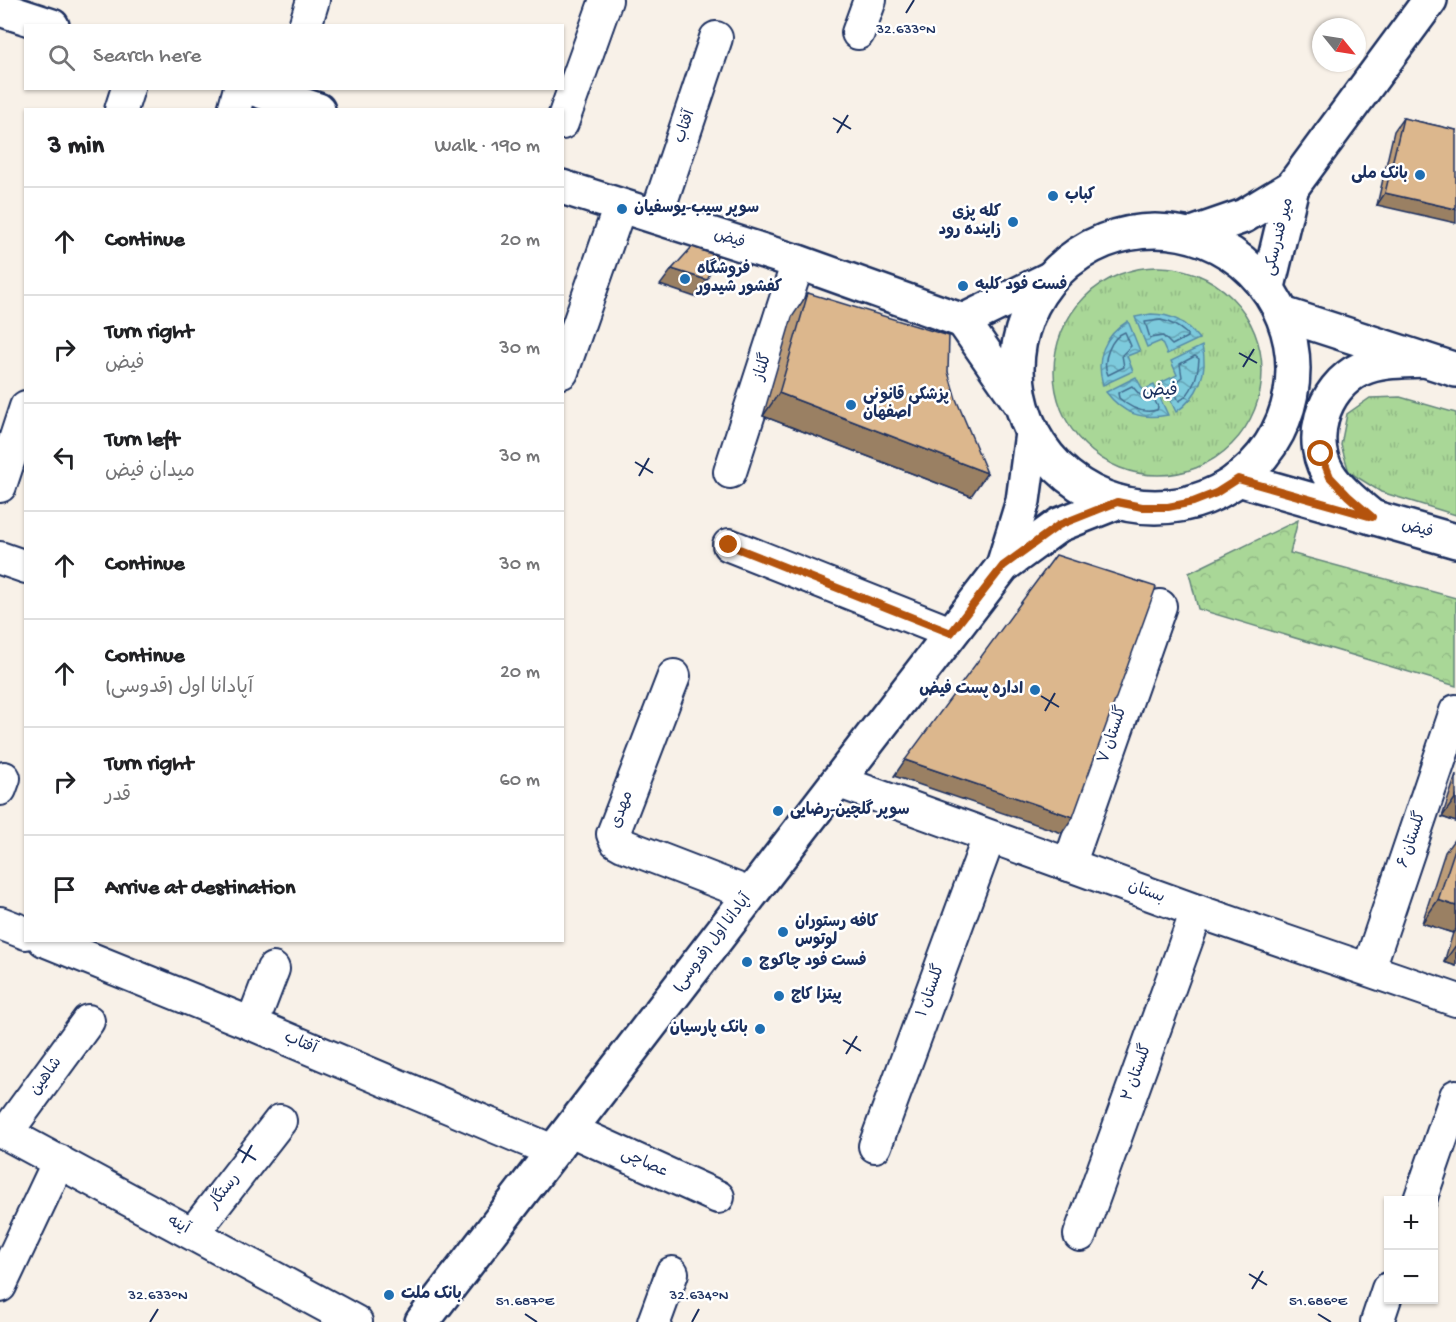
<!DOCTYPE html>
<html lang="en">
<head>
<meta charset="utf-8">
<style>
  body { margin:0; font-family:"Gochi Hand","Playpen Sans Arabic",sans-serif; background:#f6f6f6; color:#202124 }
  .controls { position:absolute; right:18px; bottom:18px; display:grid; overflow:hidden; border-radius:0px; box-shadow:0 2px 4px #0004 }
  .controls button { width:54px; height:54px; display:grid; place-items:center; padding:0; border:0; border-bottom:2px solid #e0e0e0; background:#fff; color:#202124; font:30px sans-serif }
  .compass { position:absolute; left:1312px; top:18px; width:54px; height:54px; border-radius:50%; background:#fff; box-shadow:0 2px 4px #0004; rotate:120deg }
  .stop { position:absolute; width:18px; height:18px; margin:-14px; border:4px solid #b45309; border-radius:50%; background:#fff }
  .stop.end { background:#b45309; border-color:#fff; box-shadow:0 2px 6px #0008 }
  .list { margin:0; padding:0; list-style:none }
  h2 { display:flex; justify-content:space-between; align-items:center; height:78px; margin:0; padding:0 24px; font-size:26px }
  h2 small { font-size:20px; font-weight:400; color:#757577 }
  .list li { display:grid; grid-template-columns:39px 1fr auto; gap:18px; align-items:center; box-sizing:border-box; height:108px; padding:0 24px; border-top:2px solid #e0e0e0 }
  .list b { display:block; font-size:22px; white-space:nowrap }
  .list p { margin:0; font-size:20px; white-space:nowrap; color:#757577 }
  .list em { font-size:20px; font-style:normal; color:#757577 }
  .icon { flex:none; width:33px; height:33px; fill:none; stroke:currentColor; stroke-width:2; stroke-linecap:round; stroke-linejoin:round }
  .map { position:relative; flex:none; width:1456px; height:1322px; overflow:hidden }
  .search { position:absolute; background:#fff; box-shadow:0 2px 4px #0004; left:24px; top:24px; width:540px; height:66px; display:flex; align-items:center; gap:15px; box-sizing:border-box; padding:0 21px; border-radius:0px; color:#757577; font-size:22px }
  .panel { position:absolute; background:#fff; box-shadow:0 2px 4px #0004; left:24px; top:108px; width:540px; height:834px; border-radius:0px }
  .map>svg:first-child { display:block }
  .forest { fill:url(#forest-crowns); stroke:#62837a; stroke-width:1.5 }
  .park { fill:url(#park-tufts); stroke:#62837a; stroke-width:1.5 }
  .water { fill:url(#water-waves); stroke:#568caa; stroke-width:1.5 }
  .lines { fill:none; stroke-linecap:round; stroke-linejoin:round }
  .shore { stroke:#426d90; stroke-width:1.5 }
  .street-casing { stroke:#1b2f5e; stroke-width:36 }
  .secondary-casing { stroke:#1b2f5e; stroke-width:38 }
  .primary-casing { stroke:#1b2f5e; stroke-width:38 }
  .street { stroke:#fff; stroke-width:32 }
  .secondary { stroke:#fff; stroke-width:33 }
  .primary { stroke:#fff; stroke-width:33 }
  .wall { fill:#bd9d79; stroke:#1b2f5e; stroke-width:1.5 }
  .shaded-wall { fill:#9a8063; stroke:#1b2f5e; stroke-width:1.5 }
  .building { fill:#dcb78d; stroke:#1b2f5e; stroke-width:1.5 }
  .route { stroke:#b45309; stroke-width:8 }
  .ticks { fill:none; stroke:#1b2f5e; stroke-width:2 }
  .poi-dot { fill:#1f6fb2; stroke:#fff; stroke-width:2 }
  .labels { text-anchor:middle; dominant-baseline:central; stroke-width:5; stroke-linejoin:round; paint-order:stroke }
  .street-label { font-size:16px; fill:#1b2f5e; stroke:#fff }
  .poi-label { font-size:16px; font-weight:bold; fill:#1b2f5e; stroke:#fff; text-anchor:start }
  .neighbourhood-label { font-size:18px; fill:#1b2f5e; stroke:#fff }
  .ticks-label { font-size:15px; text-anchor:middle; fill:#1b2f5e; stroke:#fff; stroke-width:5; stroke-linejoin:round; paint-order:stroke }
</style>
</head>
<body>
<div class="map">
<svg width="1456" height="1322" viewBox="0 0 1456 1322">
  <defs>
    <pattern id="forest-crowns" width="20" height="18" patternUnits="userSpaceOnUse" patternTransform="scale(1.5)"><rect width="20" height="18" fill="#a9d797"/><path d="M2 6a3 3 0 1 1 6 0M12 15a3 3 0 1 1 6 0" fill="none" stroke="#91b985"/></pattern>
    <pattern id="park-tufts" width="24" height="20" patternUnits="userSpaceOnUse" patternTransform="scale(1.5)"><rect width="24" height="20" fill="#a9d797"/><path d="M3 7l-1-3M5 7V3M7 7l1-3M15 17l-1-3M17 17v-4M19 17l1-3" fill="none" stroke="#91b985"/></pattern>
    <pattern id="water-waves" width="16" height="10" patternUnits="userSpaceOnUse" patternTransform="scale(1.5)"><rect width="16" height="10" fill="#7dcadc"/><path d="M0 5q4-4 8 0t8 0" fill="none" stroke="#66a4b6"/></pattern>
  </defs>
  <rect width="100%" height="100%" fill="#f8f1e8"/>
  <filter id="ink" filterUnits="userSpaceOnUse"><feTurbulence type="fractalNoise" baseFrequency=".0167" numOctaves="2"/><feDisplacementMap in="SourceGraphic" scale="12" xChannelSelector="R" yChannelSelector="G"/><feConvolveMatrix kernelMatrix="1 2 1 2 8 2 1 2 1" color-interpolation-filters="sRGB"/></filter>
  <g filter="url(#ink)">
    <polygon class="forest" points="1298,520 1290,553 1456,598 1456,686 1198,609 1189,573"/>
    <g class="park">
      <circle cx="1158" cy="371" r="104"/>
      <polygon points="1400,397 1456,413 1456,515 1381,492 1349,472 1341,445 1347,414 1370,398"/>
    </g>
    <g class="water">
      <path d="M1151 314C1172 314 1186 322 1199 339L1167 354 1161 341 1147 347 1135 317Z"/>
      <path d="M1128 321 1140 351 1127 356 1133 371 1103 385C1095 358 1104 336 1128 321Z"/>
      <path d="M1202 346C1209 372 1198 397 1176 412L1162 382 1177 375 1171 361Z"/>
      <path d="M1136 377 1143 390 1154 385 1168 415C1141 420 1123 414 1106 392Z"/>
    </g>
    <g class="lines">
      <g class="shore">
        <path d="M1161 320C1172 322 1179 327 1187 334V337L1172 345 1163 336 1150 338 1145 322Z"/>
        <path d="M1125 332 1131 346 1122 355 1124 367 1108 375C1101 361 1111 337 1125 332Z"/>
        <path d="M1195 356 1199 359C1198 374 1193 394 1179 401L1171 385 1182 377 1180 364Z"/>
        <path d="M1132 386 1140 395H1152L1158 407 1157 410C1142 414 1130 408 1119 398L1118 393Z"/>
      </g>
      <g class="street-casing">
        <g id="street">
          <polyline points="305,26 313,0"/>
          <polyline points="858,33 870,0"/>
          <polyline points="121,110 128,88"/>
          <polyline points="234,110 240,88"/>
          <polyline points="562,123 606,0"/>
          <polyline points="656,217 716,38"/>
          <polyline points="562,372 620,206"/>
          <polyline points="730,472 798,262"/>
          <polyline points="0,486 26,407"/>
          <polyline points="729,545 951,633"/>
          <polyline points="0,558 26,567"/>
          <polyline points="674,676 613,834 616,841 623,845 750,894"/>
          <polyline points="837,781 1197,911 1456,1000"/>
          <polyline points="0,789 4,778"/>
          <polyline points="1069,865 1160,606"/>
          <polyline points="0,923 26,933"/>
          <polyline points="44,940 252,1024 553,1151"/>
          <polyline points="1369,968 1456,711"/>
          <polyline points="252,1024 273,969"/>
          <polyline points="0,1130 356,1322"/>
          <polyline points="570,1130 718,1197"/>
          <polyline points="6,1133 88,1021"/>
          <polyline points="875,1146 989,837"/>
          <polyline points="1420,1200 1456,1096"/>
          <polyline points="193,1233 280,1121"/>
          <polyline points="1080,1235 1197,911"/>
          <polyline points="0,1286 59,1161"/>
          <polyline points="654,1322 672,1273"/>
          <polyline points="1377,1322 1388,1289"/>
        </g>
      </g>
      <g class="secondary-casing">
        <g id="secondary">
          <polyline points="1192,234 1244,216 1292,187 1430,0"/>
          <polyline points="1268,287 1292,187"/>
          <polyline points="1003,566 1023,501 1032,433"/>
          <polyline points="422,1322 1003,566 1059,525 1117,502"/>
        </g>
      </g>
      <g class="primary-casing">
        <g id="primary">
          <polyline points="0,9 52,26"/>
          <polyline points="251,88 318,110"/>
          <polyline points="562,187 798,262 963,321"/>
          <circle cx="1155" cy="369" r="138"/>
          <polyline points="1283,314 1456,370"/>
          <polyline points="963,321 1020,403"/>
          <polyline points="963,321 1051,278"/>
          <polyline points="1238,479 1456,541"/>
          <path d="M1372 517C1358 505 1343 494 1332 479 1305 444 1322 387 1361 369 1380 360 1404 361 1424 360"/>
        </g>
      </g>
      <use href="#street" class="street"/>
      <use href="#secondary" class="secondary"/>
      <use href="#primary" class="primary"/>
    </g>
    <g class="wall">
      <polygon points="1403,118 1456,130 1377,205 1394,131"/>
      <polygon points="808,293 948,372 971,496 763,416 792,317"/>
      <polygon points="1456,775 1456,822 1442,817"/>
      <polygon points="1456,837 1456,966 1444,962 1453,933 1422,923 1445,852"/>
    </g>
    <g class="shaded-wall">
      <polygon points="1385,193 1456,209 1456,223 1377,205"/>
      <polygon points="672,269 707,280 695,297 660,285"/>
      <polygon points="779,393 987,473 971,496 763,416"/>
      <polygon points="905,760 1073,817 1062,833 894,776"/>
      <polygon points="1456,797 1456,822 1442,817"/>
      <polygon points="1438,900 1456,906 1456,929 1453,933 1422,923"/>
      <polygon points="1456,945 1456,966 1444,962"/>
    </g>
    <g class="building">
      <polygon points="1403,118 1456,130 1456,209 1385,193"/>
      <polygon points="692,247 717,256 707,280 672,269"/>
      <polygon points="808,293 949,336 948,372 956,399 987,473 779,393"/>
      <polygon points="1056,555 1156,587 1073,817 905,760"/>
      <polygon points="1456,846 1456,906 1438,900"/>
    </g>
  </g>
  <g class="lines" filter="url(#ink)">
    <polyline class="route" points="729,545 951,633 1003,566 1059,525 1117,502 1142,507 1168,507 1193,502 1216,493 1238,479 1372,517 1348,496 1330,477 1321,454"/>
  </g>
  <path class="ticks" d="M906 13 914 0M833 118 851 129M837 133 848 115M1239 353 1257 363M1243 367 1254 349M635 462 653 473M639 476 649 458M1041 696 1059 707M1045 711 1055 693M843 1040 861 1051M846 1054 857 1036M238 1149 256 1160M242 1163 252 1145M1249 1274 1267 1285M1252 1289 1263 1271M525 1314 537 1322M1318 1314 1331 1322M150 1322 158 1309M692 1322 699 1309"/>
  <g class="poi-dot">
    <circle cx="1420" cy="175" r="6"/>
    <circle cx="1053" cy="196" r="6"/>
    <circle cx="622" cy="209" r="6"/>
    <circle cx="1013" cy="222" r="6"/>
    <circle cx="685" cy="279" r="6"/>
    <circle cx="963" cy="286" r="6"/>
    <circle cx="851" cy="405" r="6"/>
    <circle cx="1035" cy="690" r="6"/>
    <circle cx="778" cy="811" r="6"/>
    <circle cx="783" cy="932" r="6"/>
    <circle cx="747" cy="962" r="6"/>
    <circle cx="779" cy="996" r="6"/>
    <circle cx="760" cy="1029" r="6"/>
    <circle cx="389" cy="1295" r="6"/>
  </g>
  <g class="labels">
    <g class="street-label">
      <text transform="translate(686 127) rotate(-71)">آفتاب</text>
      <text transform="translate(1280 237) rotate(-76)">میر فندرسکی</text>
      <text transform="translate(729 240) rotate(18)">فیض</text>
      <text transform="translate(764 367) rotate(-72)">گلناز</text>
      <text transform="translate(1417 530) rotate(16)">فیض</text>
      <text transform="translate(1114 735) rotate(-71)">گلستان ۷</text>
      <text transform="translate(623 810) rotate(-70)">مهدی</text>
      <text transform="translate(1413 840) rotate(-71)">گلستان ۶</text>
      <text transform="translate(1146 893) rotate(20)">بستان</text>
      <text transform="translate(713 944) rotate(-53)">آپادانا اول (قدوسی)</text>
      <text transform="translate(932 991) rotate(-70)">گلستان ۱</text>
      <text transform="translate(300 1044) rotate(23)">آفتاب</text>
      <text transform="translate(1138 1073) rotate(-70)">گلستان ۲</text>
      <text transform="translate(47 1077) rotate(-54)">شاهین</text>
      <text transform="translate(644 1164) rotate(24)">عصاچی</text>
      <text transform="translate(225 1192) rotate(-52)">رستگار</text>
      <text transform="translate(178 1226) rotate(28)">آینه</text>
    </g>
    <g class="poi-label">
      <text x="1408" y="175" text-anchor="end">بانک ملی</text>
      <text x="1065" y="196">کباب</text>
      <text x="634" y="209">سوپر سیب-یوسفیان</text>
      <text x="1001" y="213" text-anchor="end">کله پزی<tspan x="1001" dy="18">زاینده رود</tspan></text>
      <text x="697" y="270">فروشگاه<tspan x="697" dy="18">کفشور شیدور</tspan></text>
      <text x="975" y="286">فست فود کلبه</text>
      <text x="863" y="396">پزشکی قانونی<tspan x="863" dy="18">اصفهان</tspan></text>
      <text x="1023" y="690" text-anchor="end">اداره پست فیض</text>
      <text x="790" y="811">سوپر گلچین-رضایی</text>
      <text x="795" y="923">کافه رستوران<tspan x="795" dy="18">لوتوس</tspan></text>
      <text x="759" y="962">فست فود چاکوچ</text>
      <text x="791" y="996">پیتزا کاج</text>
      <text x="748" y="1029" text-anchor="end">بانک پارسیان</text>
      <text x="401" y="1295">بانک ملت</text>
    </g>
    <g class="neighbourhood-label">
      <text x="1160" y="391">فیض</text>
    </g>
  </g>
  <g class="ticks-label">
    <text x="906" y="33">32.633°N</text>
    <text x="158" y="1299">32.633°N</text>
    <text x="699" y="1299">32.634°N</text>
    <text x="525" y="1305">51.687°E</text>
    <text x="1318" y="1305">51.686°E</text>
  </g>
</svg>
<div class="controls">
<button>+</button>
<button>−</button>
</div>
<svg class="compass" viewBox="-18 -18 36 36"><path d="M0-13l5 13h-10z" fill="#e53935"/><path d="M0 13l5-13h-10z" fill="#757577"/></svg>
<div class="stop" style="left:1321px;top:454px"></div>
<div class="stop end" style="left:729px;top:545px"></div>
<div class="search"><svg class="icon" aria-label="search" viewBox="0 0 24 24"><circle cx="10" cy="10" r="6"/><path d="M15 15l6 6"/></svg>Search here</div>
<section class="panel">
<h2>3 min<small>Walk · 190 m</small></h2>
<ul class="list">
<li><svg class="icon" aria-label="ahead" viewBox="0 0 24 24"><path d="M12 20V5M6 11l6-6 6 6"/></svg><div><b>Continue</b></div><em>20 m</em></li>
<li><svg class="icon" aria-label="right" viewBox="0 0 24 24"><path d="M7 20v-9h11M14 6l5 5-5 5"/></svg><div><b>Turn right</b><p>فیض</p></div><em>30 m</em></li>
<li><svg class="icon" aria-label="left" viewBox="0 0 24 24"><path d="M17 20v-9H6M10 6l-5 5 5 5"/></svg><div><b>Turn left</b><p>میدان فیض</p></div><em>30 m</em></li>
<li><svg class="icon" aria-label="ahead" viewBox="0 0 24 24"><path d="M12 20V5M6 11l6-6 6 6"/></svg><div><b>Continue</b></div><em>30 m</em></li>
<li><svg class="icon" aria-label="ahead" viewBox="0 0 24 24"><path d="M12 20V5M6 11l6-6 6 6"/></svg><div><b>Continue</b><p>آپادانا اول (قدوسی)</p></div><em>20 m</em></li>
<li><svg class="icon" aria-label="right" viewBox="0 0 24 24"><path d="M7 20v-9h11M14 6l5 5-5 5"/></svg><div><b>Turn right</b><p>قدر</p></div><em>60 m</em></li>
<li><svg class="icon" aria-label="arrive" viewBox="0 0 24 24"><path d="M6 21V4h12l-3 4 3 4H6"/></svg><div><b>Arrive at destination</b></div></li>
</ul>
</section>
</div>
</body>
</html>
